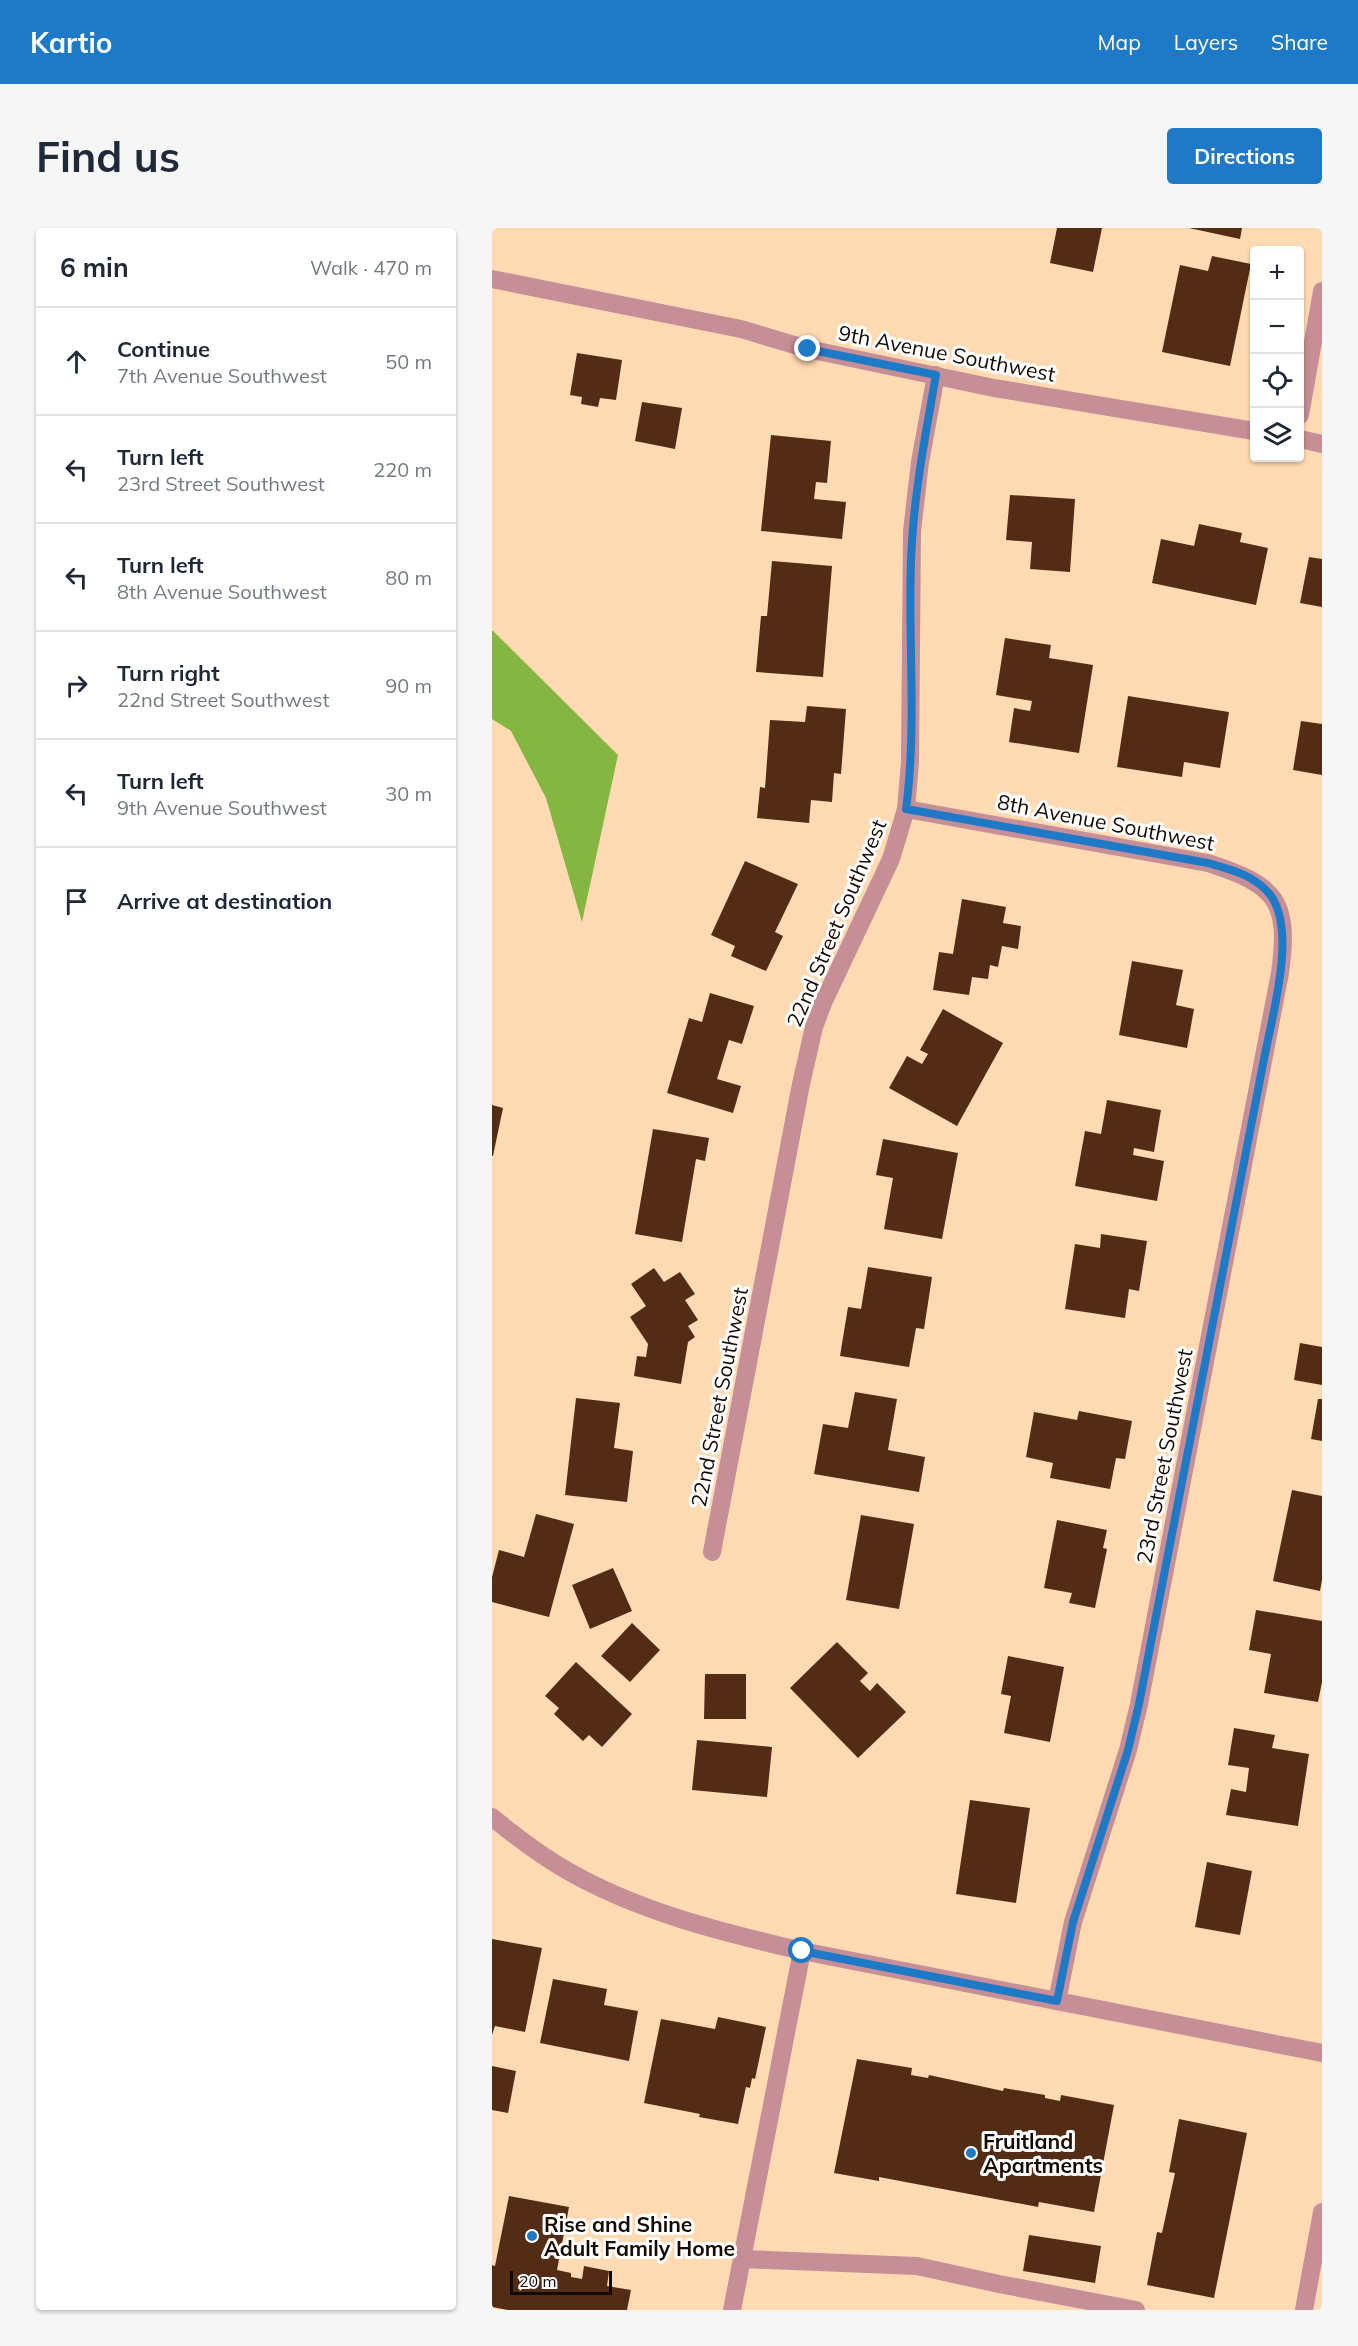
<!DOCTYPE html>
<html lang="en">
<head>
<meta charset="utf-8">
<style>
  body { margin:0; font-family:Mulish,sans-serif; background:#f6f6f7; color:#1f2937 }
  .controls { position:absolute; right:18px; top:18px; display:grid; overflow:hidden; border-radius:6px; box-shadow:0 2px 4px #0004 }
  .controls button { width:54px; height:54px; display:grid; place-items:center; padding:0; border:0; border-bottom:2px solid #e0e1e3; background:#fff; color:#1f2937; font:30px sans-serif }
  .scale { position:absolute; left:18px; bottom:15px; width:102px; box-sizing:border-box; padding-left:6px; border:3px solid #160a00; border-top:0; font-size:16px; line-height:21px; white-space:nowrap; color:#160a00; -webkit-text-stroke:4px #fff; paint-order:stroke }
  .stop { position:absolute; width:18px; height:18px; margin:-14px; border:4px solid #1e7ac7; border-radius:50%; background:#fff }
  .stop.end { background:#1e7ac7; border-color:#fff; box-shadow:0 2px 6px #0008 }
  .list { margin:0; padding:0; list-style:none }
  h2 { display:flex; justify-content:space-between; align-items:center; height:78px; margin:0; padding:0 24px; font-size:26px }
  h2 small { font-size:20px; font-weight:400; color:#747a83 }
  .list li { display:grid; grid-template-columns:39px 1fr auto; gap:18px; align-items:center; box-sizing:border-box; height:108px; padding:0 24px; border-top:2px solid #e0e1e3 }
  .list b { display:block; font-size:22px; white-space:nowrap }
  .list p { margin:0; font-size:20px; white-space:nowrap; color:#747a83 }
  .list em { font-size:20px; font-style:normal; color:#747a83 }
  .icon { flex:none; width:33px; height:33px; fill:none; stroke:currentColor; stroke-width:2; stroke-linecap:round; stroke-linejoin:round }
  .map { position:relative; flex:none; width:830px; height:2082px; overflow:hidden; border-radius:6px }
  header { display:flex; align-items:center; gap:36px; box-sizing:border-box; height:84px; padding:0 30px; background:#1e7ac7; color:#fff }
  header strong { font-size:28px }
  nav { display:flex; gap:33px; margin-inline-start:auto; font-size:21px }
  .intro { display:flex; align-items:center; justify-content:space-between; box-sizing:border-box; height:144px; padding:0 36px }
  h1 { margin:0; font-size:42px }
  .button { padding:15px 27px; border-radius:6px; background:#1e7ac7; color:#fff; font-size:21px; font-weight:700 }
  main { display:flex; gap:36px; padding:0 36px }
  aside { flex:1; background:#fff; border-radius:6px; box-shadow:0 2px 4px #0004 }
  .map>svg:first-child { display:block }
  .forest { fill:#84b641 }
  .building { fill:#522c15 }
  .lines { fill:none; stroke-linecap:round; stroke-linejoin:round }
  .minor { stroke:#c68e96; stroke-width:18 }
  .route { stroke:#1e7ac7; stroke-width:8 }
  .poi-dot { fill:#1e7ac7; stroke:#fff; stroke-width:2 }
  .labels { text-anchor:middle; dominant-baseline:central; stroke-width:6; stroke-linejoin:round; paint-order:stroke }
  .street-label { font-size:21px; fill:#160a00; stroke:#fff }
  .poi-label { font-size:21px; font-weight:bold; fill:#160a00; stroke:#fff; text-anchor:start }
</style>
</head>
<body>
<header>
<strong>Kartio</strong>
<nav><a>Map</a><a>Layers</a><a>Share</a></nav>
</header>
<div class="intro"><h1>Find us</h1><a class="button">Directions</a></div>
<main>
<aside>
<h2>6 min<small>Walk · 470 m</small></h2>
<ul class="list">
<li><svg class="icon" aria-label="ahead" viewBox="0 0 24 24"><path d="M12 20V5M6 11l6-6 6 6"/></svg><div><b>Continue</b><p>7th Avenue Southwest</p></div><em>50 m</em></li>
<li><svg class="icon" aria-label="left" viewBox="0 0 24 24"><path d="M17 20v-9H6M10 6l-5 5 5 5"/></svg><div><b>Turn left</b><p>23rd Street Southwest</p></div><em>220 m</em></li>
<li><svg class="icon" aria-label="left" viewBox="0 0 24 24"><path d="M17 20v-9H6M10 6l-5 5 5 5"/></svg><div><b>Turn left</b><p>8th Avenue Southwest</p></div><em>80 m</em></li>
<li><svg class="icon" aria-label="right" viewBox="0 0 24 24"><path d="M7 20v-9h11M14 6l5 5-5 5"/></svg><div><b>Turn right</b><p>22nd Street Southwest</p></div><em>90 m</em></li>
<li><svg class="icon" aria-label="left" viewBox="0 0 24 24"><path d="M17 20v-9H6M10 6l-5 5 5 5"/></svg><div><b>Turn left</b><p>9th Avenue Southwest</p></div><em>30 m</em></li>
<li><svg class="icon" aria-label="arrive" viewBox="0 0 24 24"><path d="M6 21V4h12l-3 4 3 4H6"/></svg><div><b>Arrive at destination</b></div></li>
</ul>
</aside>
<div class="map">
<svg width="830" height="2082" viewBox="0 0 830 2082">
  <rect width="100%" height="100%" fill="#ffdab2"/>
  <polygon class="forest" points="0,402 126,527 90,694 54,570 19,503 0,491"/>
  <g class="building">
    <polygon points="565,0 610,0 601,44 558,35"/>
    <polygon points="697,0 750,0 748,11"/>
    <polygon points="720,28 759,36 738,138 670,124 688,37 716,43"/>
    <polygon points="85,125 130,132 124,172 108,170 106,179 89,176 90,169 78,167"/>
    <polygon points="150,174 190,180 183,221 143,213"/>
    <polygon points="279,207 339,213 335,255 324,254 322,271 354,274 350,311 269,303"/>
    <polygon points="518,267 583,271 578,344 538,341 540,314 514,312"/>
    <polygon points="707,296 750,305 748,314 776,320 764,377 660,355 669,311 702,318"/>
    <polygon points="817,329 830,331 830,379 808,375"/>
    <polygon points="280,333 340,338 331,449 264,444 269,388 275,388"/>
    <polygon points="513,410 559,417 557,430 601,437 587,525 517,514 522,480 538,483 540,473 504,467"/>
    <polygon points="636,468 737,484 728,540 692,534 690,549 625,539"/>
    <polygon points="315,478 354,481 349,546 342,545 340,574 319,572 317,595 265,590 268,559 273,560 278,492 313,494"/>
    <polygon points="809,493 830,496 830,547 801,542"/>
    <polygon points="253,633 306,656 283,704 291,708 274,743 239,728 243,718 219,707"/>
    <polygon points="470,671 514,679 511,695 529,698 526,721 510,718 506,739 498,737 496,751 480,749 477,767 441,762 447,724 461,726"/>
    <polygon points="640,733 691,742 684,777 702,781 695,820 627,807"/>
    <polygon points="218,765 262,778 250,816 237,812 225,851 249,858 241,885 175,865 197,790 210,794"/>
    <polygon points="451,781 511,815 465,898 397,860 415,828 430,836 436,826 428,822"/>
    <polygon points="615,872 669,882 662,924 642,920 641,927 672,933 665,973 583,958 593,903 609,906"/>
    <polygon points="0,877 11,880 1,928 0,928"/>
    <polygon points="161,901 217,910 213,933 204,931 190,1014 143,1006"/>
    <polygon points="391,911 466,925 450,1011 392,1001 401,950 384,947"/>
    <polygon points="609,1006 655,1013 647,1063 637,1061 633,1090 573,1081 583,1016 608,1020"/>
    <polygon points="376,1039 440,1049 432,1101 424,1100 417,1139 348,1128 356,1079 369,1081"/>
    <polygon points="162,1040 172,1054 188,1044 203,1066 193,1072 206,1092 196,1098 203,1109 196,1114 189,1156 142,1148 145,1128 154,1129 156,1116 138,1089 154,1078 139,1056"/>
    <polygon points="808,1115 830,1119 830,1157 802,1152"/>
    <polygon points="363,1164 405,1171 396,1222 433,1229 427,1264 322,1246 331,1196 356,1200"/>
    <polygon points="84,1170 128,1175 122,1220 141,1223 135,1274 73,1267"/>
    <polygon points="826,1171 830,1171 830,1213 819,1211"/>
    <polygon points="587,1183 640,1193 633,1231 624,1230 618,1261 558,1250 561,1235 534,1229 542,1184 585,1192"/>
    <polygon points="800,1262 830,1268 830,1352 828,1363 781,1353"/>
    <polygon points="44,1286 82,1296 57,1389 0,1374 0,1349 7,1322 32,1329"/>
    <polygon points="369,1287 422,1296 407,1381 354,1372"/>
    <polygon points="565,1292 615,1302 611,1320 615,1321 603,1380 577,1375 580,1365 552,1360"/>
    <polygon points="121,1340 140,1383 98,1401 80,1357"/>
    <polygon points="764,1382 830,1393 830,1454 826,1474 772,1465 779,1426 757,1422"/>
    <polygon points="140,1395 168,1422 138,1454 109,1428"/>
    <polygon points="345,1414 376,1445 368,1453 378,1463 385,1455 414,1484 366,1530 298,1460"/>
    <polygon points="516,1428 572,1439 558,1514 512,1505 519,1468 509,1466"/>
    <polygon points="84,1434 140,1486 110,1519 97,1507 91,1513 62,1486 67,1480 53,1468"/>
    <polygon points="213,1446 254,1446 254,1491 212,1491"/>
    <polygon points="742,1500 783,1507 780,1520 817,1526 806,1598 734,1587 739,1561 754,1564 757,1540 736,1537"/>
    <polygon points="205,1512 280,1519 275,1569 200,1562"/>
    <polygon points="478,1572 538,1580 524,1675 464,1666"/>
    <polygon points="715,1634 760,1643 748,1707 703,1699"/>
    <polygon points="0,1711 50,1720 33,1804 3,1798 0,1807"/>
    <polygon points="61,1751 115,1761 112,1777 146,1783 137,1833 48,1815"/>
    <polygon points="226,1789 274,1799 263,1851 260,1850 258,1860 254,1859 246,1896 207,1889 208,1886 152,1875 169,1791 223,1801"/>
    <polygon points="365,1831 420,1840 419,1847 436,1850 437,1847 511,1863 512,1860 553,1867 553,1870 568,1873 569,1867 622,1877 602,1984 547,1974 546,1979 387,1949 387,1953 342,1945"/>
    <polygon points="0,1838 24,1843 16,1885 0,1882"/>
    <polygon points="687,1891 755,1905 722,2070 655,2057 665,2004 670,2005 683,1945 677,1944"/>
    <polygon points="17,1968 77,1979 65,2042 79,2045 79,2049 90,2051 92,2038 117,2043 115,2058 139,2062 135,2082 16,2082 0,2079 0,2037 3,2038"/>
    <polygon points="537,2007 609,2018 603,2055 531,2043"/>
  </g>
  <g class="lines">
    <g class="minor">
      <polyline points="0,51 249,101 316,121 502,160 762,203"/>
      <polyline points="808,187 830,63"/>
      <polyline points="808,211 830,216"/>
      <path d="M414 581 716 635C784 657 798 672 788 745L647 1476 636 1522 581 1694 565 1773"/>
      <polyline points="220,1324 309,856 322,799 331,775 399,631 414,581 418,534 420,303 428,234 444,147"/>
      <path d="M0 1589C23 1608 48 1627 74 1642 147 1684 229 1704 310 1723L830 1825"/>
      <polyline points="250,2031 425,2038 507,2056 644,2082"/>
      <polyline points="240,2082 310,1723"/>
      <polyline points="812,2082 830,1984"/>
    </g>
  </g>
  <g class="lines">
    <path class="route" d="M310 1723 565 1773 581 1694 636 1522 647 1476 772 831C780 788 808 695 774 662 758 646 737 641 716 635L414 581C425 499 416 415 419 333 421 271 433 209 444 147L316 121"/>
  </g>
  <g class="poi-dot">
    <circle cx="479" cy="1925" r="6"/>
    <circle cx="40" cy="2008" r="6"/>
  </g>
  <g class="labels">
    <g class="street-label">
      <text transform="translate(455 125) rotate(11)">9th Avenue Southwest</text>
      <text transform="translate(614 594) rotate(11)">8th Avenue Southwest</text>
      <text transform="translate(344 695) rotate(-67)">22nd Street Southwest</text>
      <text transform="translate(227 1169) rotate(-79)">22nd Street Southwest</text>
      <text transform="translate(672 1228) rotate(-79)">23rd Street Southwest</text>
    </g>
    <g class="poi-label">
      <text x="491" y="1913">Fruitland<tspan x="491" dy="24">Apartments</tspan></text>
      <text x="52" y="1996">Rise and Shine<tspan x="52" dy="24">Adult Family Home</tspan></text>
    </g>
  </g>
</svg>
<div class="controls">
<button>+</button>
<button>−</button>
<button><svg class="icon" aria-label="locate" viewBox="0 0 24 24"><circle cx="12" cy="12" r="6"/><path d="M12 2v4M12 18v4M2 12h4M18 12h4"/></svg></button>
<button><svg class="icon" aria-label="layers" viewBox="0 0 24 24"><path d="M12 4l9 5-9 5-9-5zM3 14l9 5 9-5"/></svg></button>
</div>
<div class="scale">20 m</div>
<div class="stop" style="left:310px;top:1723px"></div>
<div class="stop end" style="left:316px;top:121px"></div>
</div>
</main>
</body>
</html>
